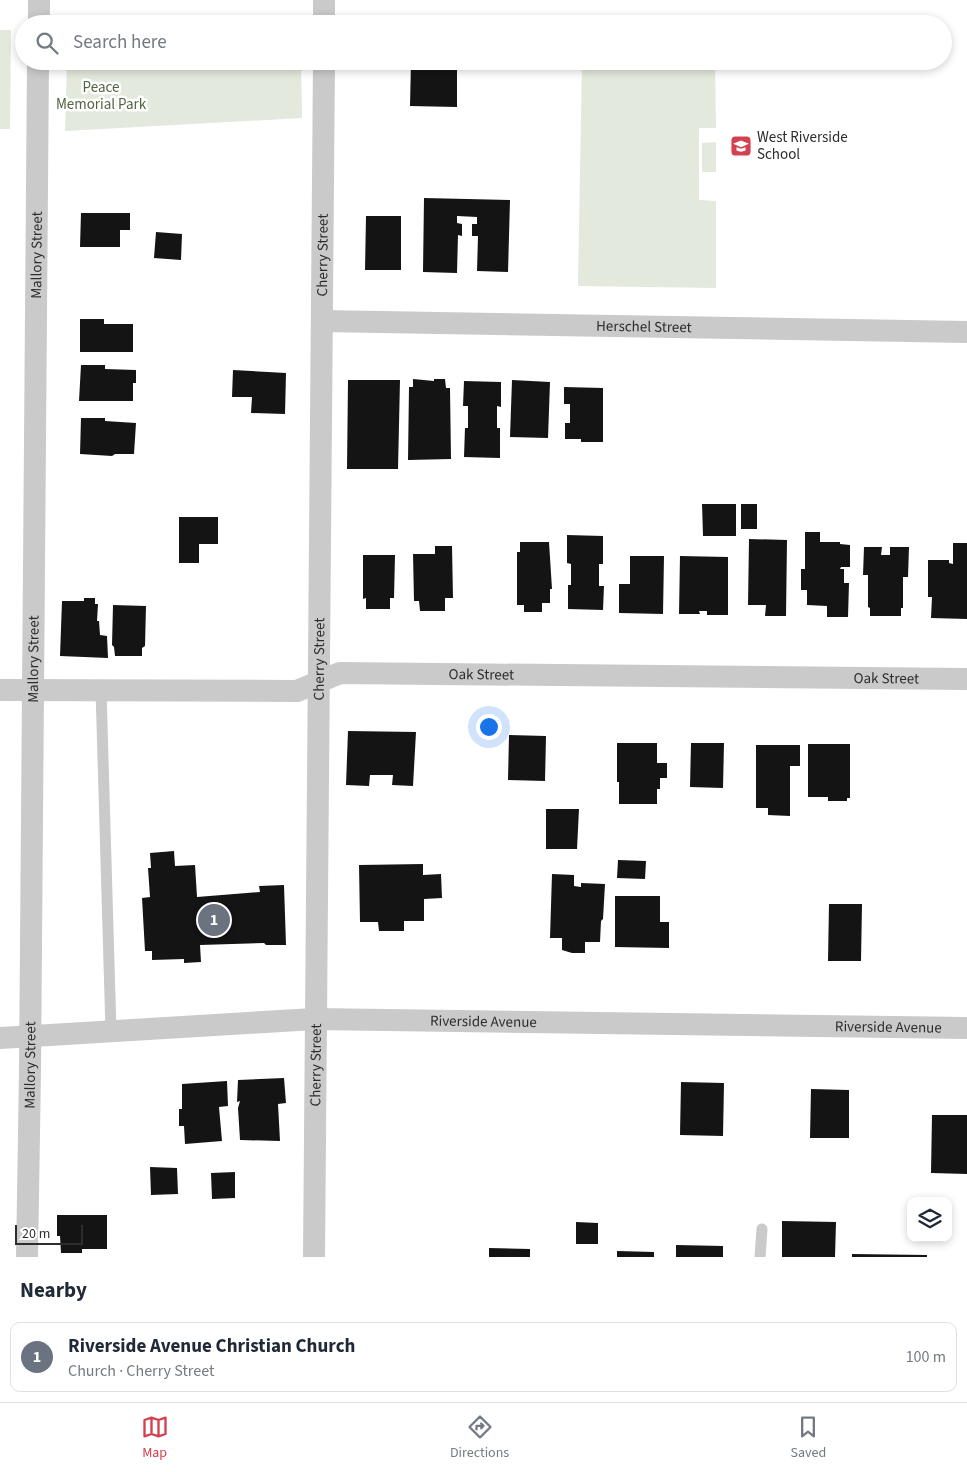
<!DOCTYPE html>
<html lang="en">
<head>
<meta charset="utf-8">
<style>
  body { margin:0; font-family:"Source Sans 3",sans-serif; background:#f6f6f7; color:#1f2937 }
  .controls { position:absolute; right:15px; bottom:15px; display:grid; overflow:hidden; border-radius:10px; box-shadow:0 2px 8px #0003 }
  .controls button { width:45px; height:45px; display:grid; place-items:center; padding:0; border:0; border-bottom:1px solid #e0e1e3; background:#fff; color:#1f2937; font:25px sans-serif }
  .scale { position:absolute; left:15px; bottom:12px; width:68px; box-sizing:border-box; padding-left:5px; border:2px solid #2d2d2d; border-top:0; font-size:14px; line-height:18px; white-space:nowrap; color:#2d2d2d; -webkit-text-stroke:4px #fff; paint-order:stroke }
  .you { position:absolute; left:488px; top:726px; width:18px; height:18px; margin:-12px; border:4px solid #fff; border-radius:50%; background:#1a73e8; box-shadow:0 0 0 8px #1a73e833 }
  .badge { display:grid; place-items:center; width:32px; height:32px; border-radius:50%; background:#d3404e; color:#fff; font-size:16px; font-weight:700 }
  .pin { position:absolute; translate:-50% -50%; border:2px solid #fff; box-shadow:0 1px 5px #0006 }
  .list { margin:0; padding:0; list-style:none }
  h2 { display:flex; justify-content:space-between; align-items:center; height:65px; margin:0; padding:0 20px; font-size:21px }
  h2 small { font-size:16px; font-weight:400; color:#747a83 }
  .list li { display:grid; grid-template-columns:32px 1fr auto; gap:15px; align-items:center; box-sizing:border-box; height:70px; margin:0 10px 10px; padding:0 10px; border:1px solid #e0e1e3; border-radius:10px }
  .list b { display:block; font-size:19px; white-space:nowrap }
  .list p { margin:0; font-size:16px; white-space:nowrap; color:#747a83 }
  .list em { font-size:16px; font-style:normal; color:#747a83 }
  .icon { flex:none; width:28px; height:28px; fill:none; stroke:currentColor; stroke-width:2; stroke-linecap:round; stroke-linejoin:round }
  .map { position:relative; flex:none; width:967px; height:1257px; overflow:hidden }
  .search { position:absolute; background:#fff; box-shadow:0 2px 8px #0003; left:15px; right:15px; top:15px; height:55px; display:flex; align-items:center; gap:12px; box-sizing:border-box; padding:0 18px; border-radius:28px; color:#747a83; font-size:19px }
  .sheet { height:145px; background:#fff }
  nav { display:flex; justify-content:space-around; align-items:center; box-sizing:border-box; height:70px; border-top:1px solid #e0e1e3; background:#fff; font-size:14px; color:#747a83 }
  nav a { display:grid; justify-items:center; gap:2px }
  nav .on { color:#d3404e }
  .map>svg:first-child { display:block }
  .green { fill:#e3e9dc }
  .building { fill:#141414 }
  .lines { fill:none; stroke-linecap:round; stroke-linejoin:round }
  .lane { stroke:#cacaca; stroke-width:11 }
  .street { stroke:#cacaca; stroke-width:22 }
  .labels { text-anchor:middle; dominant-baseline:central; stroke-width:5; stroke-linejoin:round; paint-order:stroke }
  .park-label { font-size:15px; fill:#51643f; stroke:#fff }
  .poi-label { font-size:15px; fill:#2d2d2d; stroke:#fff; text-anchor:start }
  .street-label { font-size:15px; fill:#2d2d2d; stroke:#fff }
</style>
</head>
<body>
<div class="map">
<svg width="967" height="1257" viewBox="0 0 967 1257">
  <rect width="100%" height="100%" fill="#fff"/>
  <g class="green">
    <polygon points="301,19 301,24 155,24"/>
    <polygon points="583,20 715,21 715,24 583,24"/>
    <polygon points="0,30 11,30 10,129 0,129"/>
    <polygon points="67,61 301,61 302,118 65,131"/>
    <polygon points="582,61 715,61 716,128 699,128 699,200 716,201 716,288 578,286"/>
    <polygon points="716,142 716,172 702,172 702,143"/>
  </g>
  <g class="building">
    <polygon points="411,61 457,61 457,107 410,106"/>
    <polygon points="424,198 510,200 508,272 477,271 478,236 472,236 472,224 477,224 477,217 457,216 457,223 462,224 462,236 458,235 457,273 423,272"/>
    <polygon points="81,213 130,213 130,230 120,230 120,247 80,247"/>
    <polygon points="366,216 401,216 401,270 365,270"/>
    <polygon points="156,232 182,234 181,260 154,258"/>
    <polygon points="80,319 104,319 104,324 133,324 133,352 80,352"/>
    <polygon points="81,365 105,365 105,369 136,370 136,383 133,383 133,401 79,401"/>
    <polygon points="233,370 286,373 285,414 251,413 252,397 232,397"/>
    <polygon points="413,379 434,381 434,379 445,379 446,388 450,388 451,459 408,460 409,387 413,387"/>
    <polygon points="348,380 400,380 398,469 347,469"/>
    <polygon points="512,380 550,382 548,438 510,437"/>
    <polygon points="464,381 501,382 501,407 497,406 497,428 500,428 500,458 464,457 465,428 468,428 468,406 463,406"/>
    <polygon points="564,387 603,388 603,442 581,442 581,439 565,439 565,423 570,423 570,404 564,404"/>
    <polygon points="81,418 105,418 105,421 136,423 134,454 115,454 112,456 80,454"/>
    <polygon points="702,504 736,504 736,536 703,536"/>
    <rect x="741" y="504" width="16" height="25"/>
    <polygon points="179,517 218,517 218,544 199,544 199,563 179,563"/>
    <polygon points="805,532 820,532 820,542 840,542 840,544 850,545 850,567 841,567 840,569 844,569 844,583 849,583 848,617 827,617 827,606 807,605 807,590 801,590 801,569 805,569"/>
    <polygon points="567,535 603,536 603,564 599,564 599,586 604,586 603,610 568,609 568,585 571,585 571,564 567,563"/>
    <polygon points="749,539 787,540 786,616 765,616 766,605 748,605"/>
    <polygon points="520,542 549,542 552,589 550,589 550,603 542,603 542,612 524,612 524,605 517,605 517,552 520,552"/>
    <polygon points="953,543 967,543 967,619 931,618 932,597 928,597 928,560 949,560 949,563 953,564"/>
    <polygon points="435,546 452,546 453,598 445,598 445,611 420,611 419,601 414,601 413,554 435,554"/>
    <polygon points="864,547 882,547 881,555 890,555 890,547 909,547 908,577 903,577 903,608 901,608 901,616 870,616 870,608 868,607 868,575 863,575"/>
    <polygon points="363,555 395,555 394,598 390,598 390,609 366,609 366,598 363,599"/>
    <polygon points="630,556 664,556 663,614 619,613 619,584 630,584"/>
    <polygon points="680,556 728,557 728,615 707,615 707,611 699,611 700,614 679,614"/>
    <polygon points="84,598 95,598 95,604 98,604 97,621 99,621 100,635 107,636 108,658 60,656 62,601 84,601"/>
    <polygon points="113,605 146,606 145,646 142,648 142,656 115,656 114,647 112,645"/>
    <polygon points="348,731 416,732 413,786 392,785 393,775 370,775 369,786 346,785"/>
    <polygon points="509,735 546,736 545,781 508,780"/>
    <polygon points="617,743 657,743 657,763 667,763 667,778 660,778 660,789 657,789 657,804 619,804 619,782 617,782"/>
    <polygon points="691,743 724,743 723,788 690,787"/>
    <polygon points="808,744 850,744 850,798 847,798 847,801 828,801 828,797 808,797"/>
    <polygon points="756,745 800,745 800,766 790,766 790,816 768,815 768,808 756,808"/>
    <polygon points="546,809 579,809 577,849 546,849"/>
    <polygon points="174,851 175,866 195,865 197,897 260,892 259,886 284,885 286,945 266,945 264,943 200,945 201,962 184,963 184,959 152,960 152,951 145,951 142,898 150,897 148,868 151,868 150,853"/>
    <polygon points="618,860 646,861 645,879 617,878"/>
    <polygon points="423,864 423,875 441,874 442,898 424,899 424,921 404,921 404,931 379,931 378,922 360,922 359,865"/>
    <polygon points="552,874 574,875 574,886 581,887 581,883 605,884 603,919 601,921 600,942 585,942 585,953 572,953 562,950 562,938 550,938"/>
    <polygon points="615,896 660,896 660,922 669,922 669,948 615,947"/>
    <polygon points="829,904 862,904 861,961 828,961"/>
    <polygon points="284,1078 286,1103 278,1104 280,1141 240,1140 238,1108 240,1101 237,1102 238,1080"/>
    <polygon points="227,1081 228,1106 219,1107 222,1141 185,1144 184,1126 179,1126 179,1109 182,1109 182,1084"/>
    <polygon points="681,1082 724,1083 723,1136 680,1135"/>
    <polygon points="811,1089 849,1090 849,1138 810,1138"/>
    <polygon points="932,1115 967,1115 967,1174 931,1173"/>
    <polygon points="150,1167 177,1168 178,1194 151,1195"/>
    <polygon points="235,1172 235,1198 212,1199 211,1173"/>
    <polygon points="57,1215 107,1215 107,1249 82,1249 82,1253 61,1253 60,1236 57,1236"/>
    <polygon points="782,1221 836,1222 835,1257 782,1257"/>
    <polygon points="576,1222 598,1223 598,1244 576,1244"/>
    <polygon points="676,1245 723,1246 723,1257 676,1257"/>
    <polygon points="489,1248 530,1249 530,1257 489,1257"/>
    <polygon points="617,1251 654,1252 654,1257 617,1257"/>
    <polygon points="852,1254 927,1255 927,1257 852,1257"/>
  </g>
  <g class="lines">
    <g class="lane">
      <polyline points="101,690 111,1031"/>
      <polyline points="760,1257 762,1229"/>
    </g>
    <g class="street">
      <polyline points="39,24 39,0"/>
      <polyline points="324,24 324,0"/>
      <path id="s1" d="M323 321 967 332"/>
      <path id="s2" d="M0 690 297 691 340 673 967 679"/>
      <path id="s3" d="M0 1038 314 1019 967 1028"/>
      <path id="s4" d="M27 1257 30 1071 38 61"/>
      <path id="s5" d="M314 1257 324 61"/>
    </g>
  </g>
  <defs>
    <g id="school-square" transform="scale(1.125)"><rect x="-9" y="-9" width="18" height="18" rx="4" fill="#d3404e" stroke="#fff"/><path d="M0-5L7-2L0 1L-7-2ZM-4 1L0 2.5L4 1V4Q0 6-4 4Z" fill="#fff"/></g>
  </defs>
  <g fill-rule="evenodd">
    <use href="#school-square" x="741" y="146"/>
  </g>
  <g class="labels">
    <g class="park-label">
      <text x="101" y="87">Peace<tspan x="101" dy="17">Memorial Park</tspan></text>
    </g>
    <g class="poi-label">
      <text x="757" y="137">West Riverside<tspan x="757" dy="17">School</tspan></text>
    </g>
    <g class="street-label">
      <text stroke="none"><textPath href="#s4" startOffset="1002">Mallory Street</textPath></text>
      <text stroke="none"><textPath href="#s5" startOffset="1002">Cherry Street</textPath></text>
      <text stroke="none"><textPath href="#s1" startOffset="321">Herschel Street</textPath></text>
      <text stroke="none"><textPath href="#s4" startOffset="598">Mallory Street</textPath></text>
      <text stroke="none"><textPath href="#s5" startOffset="598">Cherry Street</textPath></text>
      <text stroke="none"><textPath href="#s2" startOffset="485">Oak Street</textPath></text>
      <text stroke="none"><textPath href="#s2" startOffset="890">Oak Street</textPath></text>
      <text stroke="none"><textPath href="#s3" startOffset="484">Riverside Avenue</textPath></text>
      <text stroke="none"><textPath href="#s3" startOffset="889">Riverside Avenue</textPath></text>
      <text stroke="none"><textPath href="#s4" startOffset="192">Mallory Street</textPath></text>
      <text stroke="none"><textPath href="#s5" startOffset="192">Cherry Street</textPath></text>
    </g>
  </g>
</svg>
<div class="controls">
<button><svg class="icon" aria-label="layers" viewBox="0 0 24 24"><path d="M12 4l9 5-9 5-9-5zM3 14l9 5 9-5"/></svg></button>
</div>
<div class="scale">20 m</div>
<div class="you"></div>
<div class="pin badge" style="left:214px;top:920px;background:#6b7280">1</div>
<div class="search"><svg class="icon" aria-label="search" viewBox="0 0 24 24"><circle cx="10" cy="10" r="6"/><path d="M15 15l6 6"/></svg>Search here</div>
</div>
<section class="sheet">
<h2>Nearby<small></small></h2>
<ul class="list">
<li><span class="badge" style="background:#6b7280">1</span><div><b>Riverside Avenue Christian Church</b><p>Church · Cherry Street</p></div><em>100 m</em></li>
</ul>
</section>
<nav>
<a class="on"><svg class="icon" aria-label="map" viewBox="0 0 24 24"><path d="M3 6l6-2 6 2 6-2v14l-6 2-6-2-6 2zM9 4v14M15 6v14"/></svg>Map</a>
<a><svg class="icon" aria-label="directions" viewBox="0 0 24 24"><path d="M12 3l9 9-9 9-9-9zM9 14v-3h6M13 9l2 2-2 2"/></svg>Directions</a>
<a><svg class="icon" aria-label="saved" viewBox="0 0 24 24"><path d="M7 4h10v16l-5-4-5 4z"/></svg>Saved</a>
</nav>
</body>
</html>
